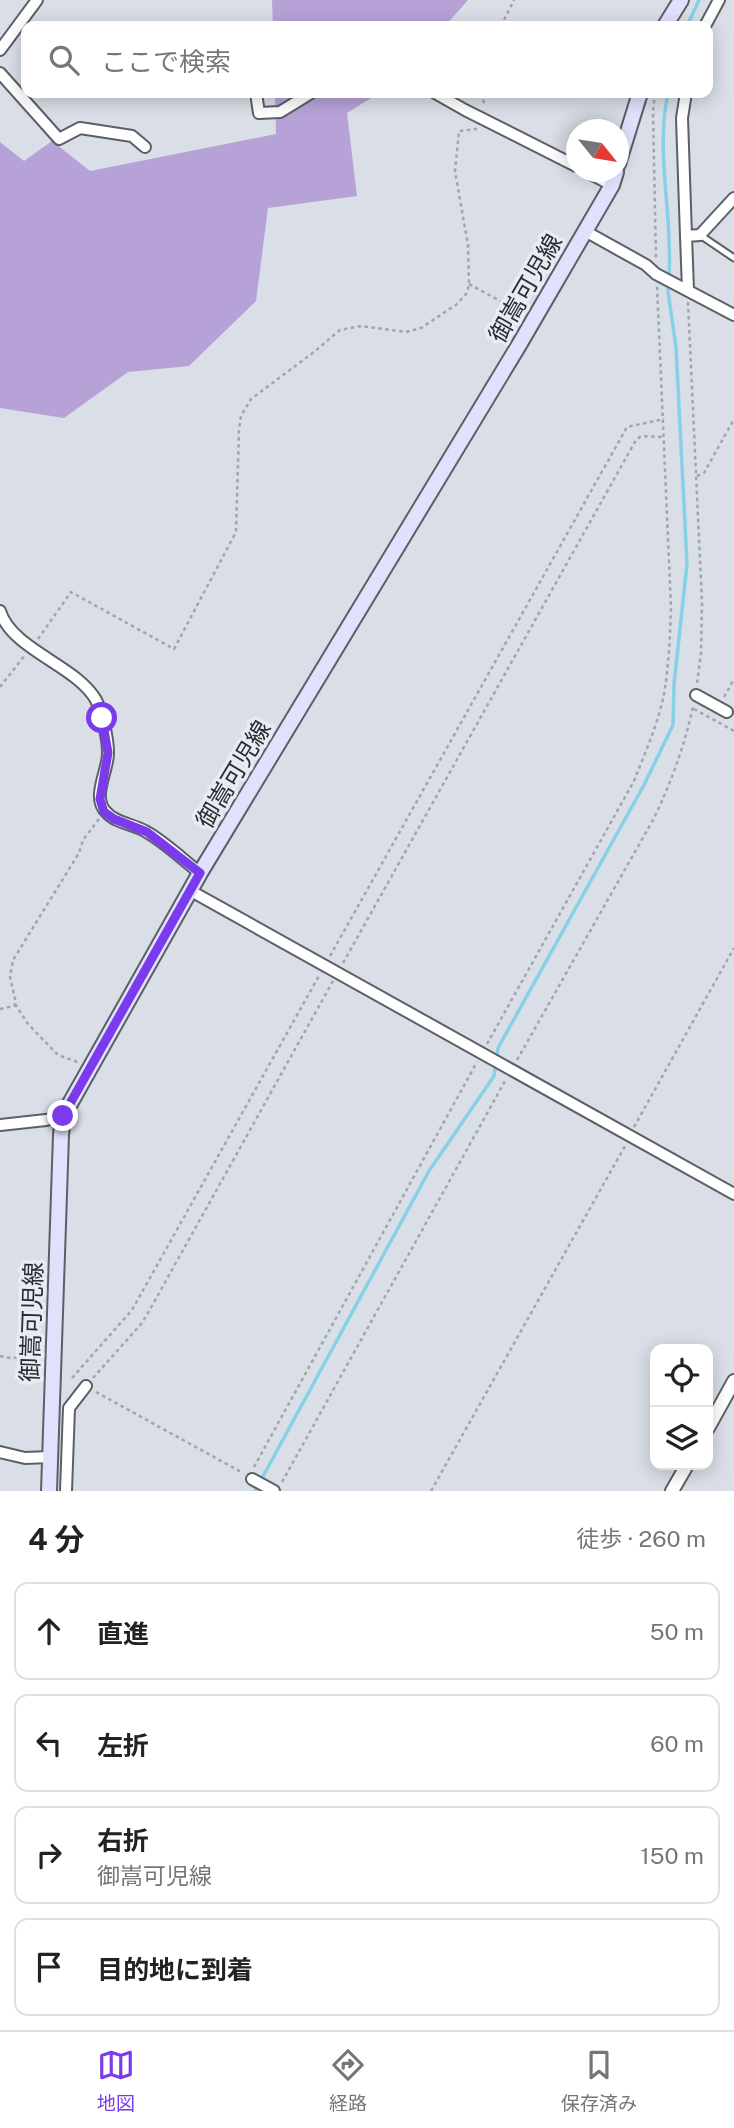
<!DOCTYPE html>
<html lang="ja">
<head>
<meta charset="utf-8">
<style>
  body { margin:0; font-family:"Public Sans","Noto Sans JP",sans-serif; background:#f6f6f6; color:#222 }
  .controls { position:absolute; right:21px; bottom:21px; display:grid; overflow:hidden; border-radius:14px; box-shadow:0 4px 18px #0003 }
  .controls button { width:63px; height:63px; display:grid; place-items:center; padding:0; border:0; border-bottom:2px solid #e0e0e0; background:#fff; color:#222; font:35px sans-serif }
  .compass { position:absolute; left:566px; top:119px; width:63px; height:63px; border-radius:50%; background:#fff; box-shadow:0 4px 18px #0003; rotate:120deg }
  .stop { position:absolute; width:21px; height:21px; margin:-16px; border:5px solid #7c3aed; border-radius:50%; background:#fff }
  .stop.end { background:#7c3aed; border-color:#fff; box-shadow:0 2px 7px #0008 }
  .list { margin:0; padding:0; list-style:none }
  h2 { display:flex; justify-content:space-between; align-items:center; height:91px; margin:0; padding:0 28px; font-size:30px }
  h2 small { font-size:23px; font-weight:400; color:#767676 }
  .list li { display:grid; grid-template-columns:46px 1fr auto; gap:21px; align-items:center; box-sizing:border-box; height:98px; margin:0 14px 14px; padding:0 14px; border:2px solid #e0e0e0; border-radius:14px }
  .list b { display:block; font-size:26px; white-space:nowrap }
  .list p { margin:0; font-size:23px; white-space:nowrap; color:#767676 }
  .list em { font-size:23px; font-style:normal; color:#767676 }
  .icon { flex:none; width:38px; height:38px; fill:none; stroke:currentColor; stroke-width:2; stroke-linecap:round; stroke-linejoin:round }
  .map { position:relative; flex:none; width:734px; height:1491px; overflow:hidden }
  .search { position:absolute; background:#fff; box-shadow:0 4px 18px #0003; left:21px; right:21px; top:21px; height:77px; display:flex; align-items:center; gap:18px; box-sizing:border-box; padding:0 24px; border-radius:14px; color:#767676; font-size:26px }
  .sheet { height:539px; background:#fff }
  nav { display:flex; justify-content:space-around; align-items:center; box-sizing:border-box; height:98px; border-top:2px solid #e0e0e0; background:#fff; font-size:19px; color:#767676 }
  nav a { display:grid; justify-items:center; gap:4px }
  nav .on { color:#7c3aed }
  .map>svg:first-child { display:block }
  .forest { fill:#b7a2d8 }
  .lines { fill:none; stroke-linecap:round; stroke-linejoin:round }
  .stream { stroke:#87d1e7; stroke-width:3.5 }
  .service-casing { stroke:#5b6067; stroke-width:9 }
  .minor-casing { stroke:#5b6067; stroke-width:14 }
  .tertiary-casing { stroke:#5b6067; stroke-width:16 }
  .secondary-casing { stroke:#5b6067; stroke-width:18 }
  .path { stroke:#a1a5ac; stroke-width:2.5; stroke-dasharray:3.5 3.5; stroke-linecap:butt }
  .service { stroke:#fff; stroke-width:5 }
  .minor { stroke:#fff; stroke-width:10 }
  .tertiary { stroke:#fff; stroke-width:12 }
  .secondary { stroke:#e1e1fd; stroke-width:14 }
  .route { stroke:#7c3aed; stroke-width:9 }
  .labels { text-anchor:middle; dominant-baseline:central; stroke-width:7; stroke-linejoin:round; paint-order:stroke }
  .street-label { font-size:24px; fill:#292b2e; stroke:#e6ecf4 }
</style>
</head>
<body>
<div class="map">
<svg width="734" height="1491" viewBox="0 0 734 1491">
  <rect width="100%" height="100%" fill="#d9dee7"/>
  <g class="forest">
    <polygon points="272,0 468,0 445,26 273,26"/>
    <polygon points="275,93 379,93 347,113 357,196 268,208 256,301 189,366 128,372 64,418 0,408 0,142 24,161 52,141 90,171 276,134"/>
  </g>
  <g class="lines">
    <g class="stream">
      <polyline points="687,26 699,0"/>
      <path d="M668 93C655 153 673 215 669 276"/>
      <polyline points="255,1491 429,1171 494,1076 498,1048 644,785 673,725 674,684 687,564 676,347 668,292 668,284"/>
    </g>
    <g class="service-casing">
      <polyline id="service" points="700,235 734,258"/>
    </g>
    <g class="minor-casing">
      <g id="minor">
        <polyline points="705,26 719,0"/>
        <polyline points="0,50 37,0"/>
        <polyline points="0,73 59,139 80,128 132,136 145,147"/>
        <polyline points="256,93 259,113 280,112 311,93"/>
        <polyline points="435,93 465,110 576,166"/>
        <polyline points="686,93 682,118 686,236"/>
        <polyline points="587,172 612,185"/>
        <polyline points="585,231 646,265 656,274 734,315"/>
        <polyline points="688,290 686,236 700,235 734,198"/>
        <path d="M0 611C12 650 76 665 96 700 102 712 108 739 108 752 109 770 90 798 107 813 116 823 133 824 145 831 165 842 182 859 200 873"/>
        <polyline points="696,695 727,712"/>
        <polyline points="191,891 734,1194"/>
        <polyline points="0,1125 46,1120 63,1116"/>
        <polyline points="0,1452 25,1458 50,1457"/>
        <polyline points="252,1479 274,1491"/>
        <polyline points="66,1491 69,1408 86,1386"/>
      </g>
    </g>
    <g class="tertiary-casing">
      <g id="tertiary">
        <polyline points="708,1428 734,1381"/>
        <polyline points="672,1491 687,1465"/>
      </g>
    </g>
    <g class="secondary-casing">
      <g id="secondary">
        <polyline points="665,26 681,0"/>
        <polyline points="618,164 640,93"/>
        <polyline points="49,1491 61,1135 63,1116 200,873 519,345 612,185 616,172"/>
      </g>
    </g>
    <g class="path">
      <polyline points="501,26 514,0"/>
      <polyline points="481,93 485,106"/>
      <polyline points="655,93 653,112 656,258"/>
      <polyline points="469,284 524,314"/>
      <polyline points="688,302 702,603 701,654 697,683"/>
      <polyline points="697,476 704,473 734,419"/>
      <polyline points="38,639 71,592 174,649 236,532 239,430 241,416 251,399 314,352 340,330 361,326 406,332 421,328 457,304 467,293 469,284 468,245 455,171 459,131 477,129"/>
      <polyline points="0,687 25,655"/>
      <polyline points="724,697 734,679"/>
      <polyline points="694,709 734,731"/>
      <polyline points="330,956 627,427 664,419"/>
      <polyline points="343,963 636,440 641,436 664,437"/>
      <polyline points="15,1004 28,1024 58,1055 80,1063"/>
      <polyline points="0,1009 14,1006 16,1003 10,977 13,960 79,853 83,840 99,819"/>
      <path d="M487 1044 634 781C645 753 658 724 664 694 669 665 670 636 671 607L657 286"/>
      <path d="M517 1060 653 820C671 783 684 747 693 707"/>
      <polyline points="634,1127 734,948"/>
      <path d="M0 1356C23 1363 28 1350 41 1334"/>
      <polyline points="72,1378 132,1310 320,974"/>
      <polyline points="93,1378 142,1323 148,1313 333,981"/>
      <polyline points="96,1392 243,1473"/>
      <polyline points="254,1467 477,1062"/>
      <polyline points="282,1482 505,1081"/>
      <polyline points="431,1491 625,1146"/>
    </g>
    <use href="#service" class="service"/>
    <use href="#minor" class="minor"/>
    <use href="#tertiary" class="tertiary"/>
    <use href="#secondary" class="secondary"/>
  </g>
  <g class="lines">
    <polyline class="route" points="63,1116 200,873 147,832 114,819 104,812 100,799 108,753 102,718"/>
  </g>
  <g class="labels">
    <g class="street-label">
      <text transform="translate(525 288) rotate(-60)">御嵩可児線</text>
      <text transform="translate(233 774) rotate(-59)">御嵩可児線</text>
      <text transform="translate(31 1322) rotate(-88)">御嵩可児線</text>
    </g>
  </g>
</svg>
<div class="controls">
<button><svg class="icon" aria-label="locate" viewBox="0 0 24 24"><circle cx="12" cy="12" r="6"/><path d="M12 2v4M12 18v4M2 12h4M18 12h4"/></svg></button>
<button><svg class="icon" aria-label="layers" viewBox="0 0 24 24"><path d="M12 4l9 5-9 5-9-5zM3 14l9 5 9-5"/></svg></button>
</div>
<svg class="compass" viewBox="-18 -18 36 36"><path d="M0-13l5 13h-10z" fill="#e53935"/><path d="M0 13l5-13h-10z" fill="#767676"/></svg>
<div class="stop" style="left:102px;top:718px"></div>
<div class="stop end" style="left:63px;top:1116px"></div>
<div class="search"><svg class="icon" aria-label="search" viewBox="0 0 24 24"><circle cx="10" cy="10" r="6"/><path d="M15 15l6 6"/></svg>ここで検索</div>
</div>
<section class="sheet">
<h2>4 分<small>徒歩 · 260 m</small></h2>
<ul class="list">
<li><svg class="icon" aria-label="ahead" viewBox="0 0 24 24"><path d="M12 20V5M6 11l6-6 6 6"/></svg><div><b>直進</b></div><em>50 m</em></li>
<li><svg class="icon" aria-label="left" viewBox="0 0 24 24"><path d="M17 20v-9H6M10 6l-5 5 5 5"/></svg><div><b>左折</b></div><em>60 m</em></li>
<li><svg class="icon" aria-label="right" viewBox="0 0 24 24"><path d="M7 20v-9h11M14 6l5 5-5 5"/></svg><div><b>右折</b><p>御嵩可児線</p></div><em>150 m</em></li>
<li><svg class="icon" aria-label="arrive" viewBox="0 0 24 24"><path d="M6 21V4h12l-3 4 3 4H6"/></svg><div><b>目的地に到着</b></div></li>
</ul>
</section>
<nav>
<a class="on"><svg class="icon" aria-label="map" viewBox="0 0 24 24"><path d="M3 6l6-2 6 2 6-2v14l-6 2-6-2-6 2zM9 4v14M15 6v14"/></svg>地図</a>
<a><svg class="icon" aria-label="directions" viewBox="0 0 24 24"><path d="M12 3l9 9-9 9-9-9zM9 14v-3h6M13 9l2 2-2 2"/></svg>経路</a>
<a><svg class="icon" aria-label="saved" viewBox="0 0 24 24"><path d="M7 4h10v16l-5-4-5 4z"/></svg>保存済み</a>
</nav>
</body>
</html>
